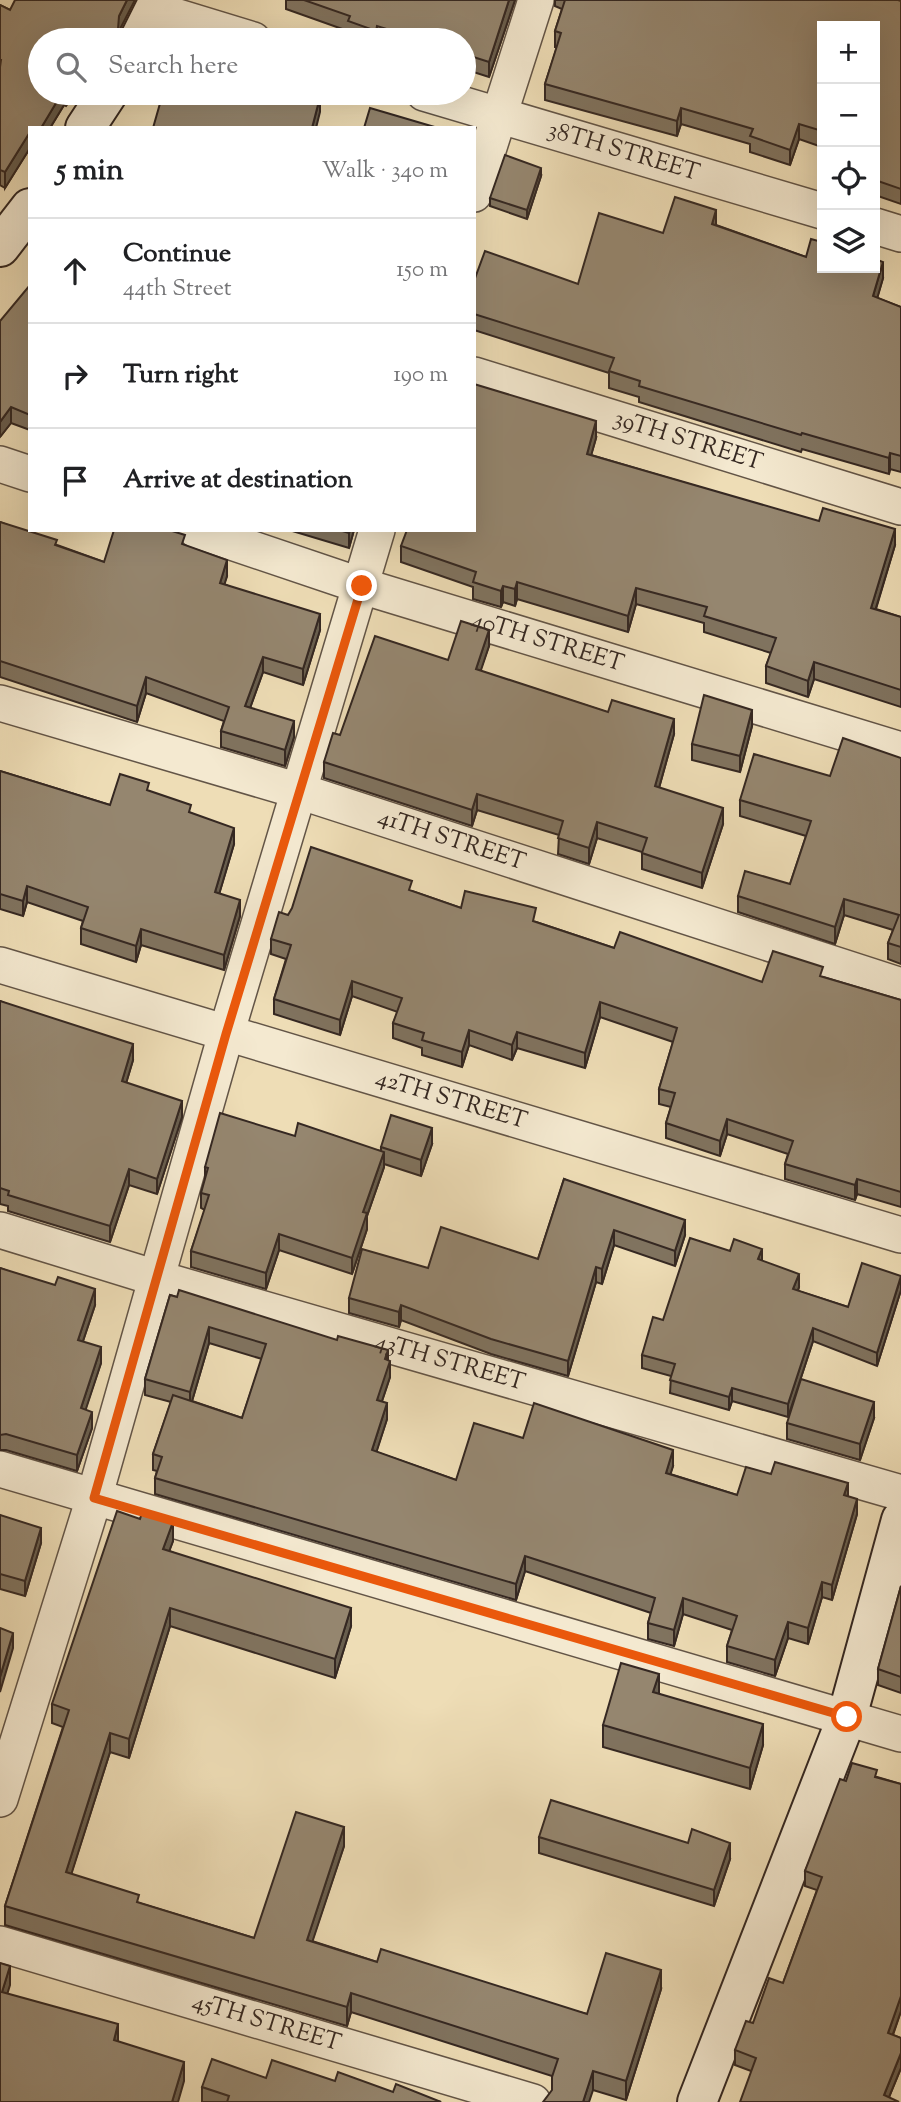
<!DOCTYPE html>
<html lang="en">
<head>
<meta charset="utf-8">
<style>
  body { margin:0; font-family:"Sorts Mill Goudy",serif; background:#f6f6f6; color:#202124 }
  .controls { position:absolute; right:21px; top:21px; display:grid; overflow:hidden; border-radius:0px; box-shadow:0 7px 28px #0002 }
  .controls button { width:63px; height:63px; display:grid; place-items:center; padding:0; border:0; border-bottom:2px solid #e0e0e0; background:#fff; color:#202124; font:35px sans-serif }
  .stop { position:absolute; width:21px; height:21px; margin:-16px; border:5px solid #ea580c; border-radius:50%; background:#fff }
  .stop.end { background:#ea580c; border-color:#fff; box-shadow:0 2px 7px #0008 }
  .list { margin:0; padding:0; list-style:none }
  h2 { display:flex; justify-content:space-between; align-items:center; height:91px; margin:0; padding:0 28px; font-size:30px }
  h2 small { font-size:23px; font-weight:400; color:#757577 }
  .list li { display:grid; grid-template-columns:46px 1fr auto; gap:21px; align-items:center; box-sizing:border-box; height:105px; padding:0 28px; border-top:2px solid #e0e0e0 }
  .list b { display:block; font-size:26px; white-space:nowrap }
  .list p { margin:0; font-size:23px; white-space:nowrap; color:#757577 }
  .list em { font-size:23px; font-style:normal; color:#757577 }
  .icon { flex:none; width:38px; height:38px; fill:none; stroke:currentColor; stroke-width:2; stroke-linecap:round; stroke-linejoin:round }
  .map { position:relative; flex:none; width:901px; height:2102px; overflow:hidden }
  .search { position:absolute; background:#fff; box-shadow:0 7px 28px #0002; left:28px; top:28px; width:448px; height:77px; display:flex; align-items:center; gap:18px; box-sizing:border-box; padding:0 24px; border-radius:38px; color:#757577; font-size:26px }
  .panel { position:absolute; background:#fff; box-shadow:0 7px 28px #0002; left:28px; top:126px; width:448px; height:406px; border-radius:0px }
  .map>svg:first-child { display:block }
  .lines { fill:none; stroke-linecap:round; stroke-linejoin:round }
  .minor-casing { stroke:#635547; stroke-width:38 }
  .secondary-casing { stroke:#352822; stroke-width:42 }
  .minor { stroke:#f4e9d0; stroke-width:35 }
  .secondary { stroke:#f4e9d0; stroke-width:38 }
  .wall { fill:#80735f; stroke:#352822; stroke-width:2; fill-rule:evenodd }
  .shaded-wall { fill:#685e4e; stroke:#352822; stroke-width:2 }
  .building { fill:#95866f; stroke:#352822; stroke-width:2 }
  .route { stroke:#ea580c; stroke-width:9 }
  .labels { text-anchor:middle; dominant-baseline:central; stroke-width:5; stroke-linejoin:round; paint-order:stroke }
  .street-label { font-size:24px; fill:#352822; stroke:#f4e9d0 }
</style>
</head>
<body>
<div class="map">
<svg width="901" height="2102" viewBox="0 0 901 2102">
  <rect width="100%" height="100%" fill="#eeddb6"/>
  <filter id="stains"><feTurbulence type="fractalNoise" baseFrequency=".00286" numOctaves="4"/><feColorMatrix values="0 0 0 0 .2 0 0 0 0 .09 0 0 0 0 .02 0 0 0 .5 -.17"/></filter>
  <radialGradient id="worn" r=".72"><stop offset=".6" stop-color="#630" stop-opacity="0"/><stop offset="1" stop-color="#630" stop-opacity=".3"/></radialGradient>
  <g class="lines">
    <g class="minor-casing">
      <g id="minor">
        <polyline points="155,10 253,40"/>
        <path id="s1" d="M424 93 822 211"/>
        <polyline points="474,194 536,0"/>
        <polyline points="875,226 901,234"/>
        <path id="s2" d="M474 375 901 507"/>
        <polyline points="0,464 30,474"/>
        <path id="s3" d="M196 530 362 586 901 750"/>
        <path id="s4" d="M0 703 299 791 901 986"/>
        <path id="s5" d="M0 965 901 1235"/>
        <path id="s6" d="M0 1230 156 1278 901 1493"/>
        <polyline points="0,1469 901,1734"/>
        <polyline points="0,1799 94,1498 226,1034 377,530"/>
        <path id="s7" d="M0 1944 533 2102"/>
      </g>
    </g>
    <g class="secondary-casing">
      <g id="secondary">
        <polyline points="139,40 159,0"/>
        <polyline points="85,128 108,93"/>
        <polyline points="0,247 30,208"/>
        <polyline points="697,2102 847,1717 901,1520"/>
      </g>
    </g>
    <use href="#minor" class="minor"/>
    <use href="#secondary" class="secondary"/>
  </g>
  <g class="wall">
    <polygon points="286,0 515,0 489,77 464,69 464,40 360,40 348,36 348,31 286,9"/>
    <polygon points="555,0 898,0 901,1 901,204 875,195 875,26 822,26 822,147 799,139 790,165 750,152 750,144 681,124 677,136 545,100 545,84 557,47 555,47 555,31 562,9 555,6"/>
    <polygon points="0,5 10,10 119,31 40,40 40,93 73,93 66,106 64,105 50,128 30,128 30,148 5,188 0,185"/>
    <polygon points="541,176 527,219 490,206 490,198"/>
    <polygon points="716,225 806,257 883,278 877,298 901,307 901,472 890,469 889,474 802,449 801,452 639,402 639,397 609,388 609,373 474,330 474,281 578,284 663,233"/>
    <polygon points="30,285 30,430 11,423 0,437"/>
    <polygon points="596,438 591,455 895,545 876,609 901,617 901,707 814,679 808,697 766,683 766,666 771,653 704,632 704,623 636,604 628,632 517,599 515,606 503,602 501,607 473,599 473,587 401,562 401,546"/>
    <polygon points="0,522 57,545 104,562 185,545 227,576 224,584 320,630 303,685 263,672 250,708 294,737 285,766 221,747 221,731 224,721 146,693 137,722 0,677"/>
    <polygon points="289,530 354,530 349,548"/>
    <polygon points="489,646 480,671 674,734 659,788 723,824 702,888 642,869 642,852 597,838 589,864 558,854 559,835 477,810 472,826 324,778 324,762 340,735 448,660"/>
    <polygon points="752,726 740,772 692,760 692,744"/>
    <polygon points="901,758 901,964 888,959 888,943 893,930 844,915 835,944 738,912 738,896 790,884 806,836 740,816 740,800 830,776"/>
    <polygon points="0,771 110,805 149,791 191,813 234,844 219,894 240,916 224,970 141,945 136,962 81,944 81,928 83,921 27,902 23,916 0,909"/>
    <polygon points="412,891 461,908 536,922 614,948 762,982 823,977 901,1000 901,1207 857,1194 855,1200 785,1179 785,1164 788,1154 727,1134 720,1156 666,1138 666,1123 671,1107 659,1104 659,1089 673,1042 600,1017 585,1068 517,1048 512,1060 469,1045 462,1067 422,1055 422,1048 393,1038 393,1023 398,1012 352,996 340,1035 274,1014 274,999 286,959 271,954 271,939 288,915"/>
    <polygon points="0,1001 133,1060 126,1083 182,1117 157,1194 129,1185 110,1242 8,1211 8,1206 0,1204"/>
    <polygon points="295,1136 381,1151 381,1147 432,1144 421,1176 384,1164 384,1167 367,1216 367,1229 352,1274 279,1250 266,1289 191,1267 191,1251 205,1210 201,1208 201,1193 205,1180 205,1167"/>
    <polygon points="564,1179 685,1235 675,1266 614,1245 602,1284 596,1282 568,1376 491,1354 401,1320 399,1327 349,1313 349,1298 428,1268 538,1259"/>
    <polygon points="730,1251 762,1261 799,1287 798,1291 848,1307 901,1276 901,1290 877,1366 813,1341 788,1417 732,1401 729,1410 670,1393 671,1376 642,1368 642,1355 663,1320"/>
    <polygon points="0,1268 95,1305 83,1341 101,1363 85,1410 92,1428 77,1471 6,1450 0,1450"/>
    <path d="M170 1295 388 1360 390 1377 382 1401 387 1419 376 1452 456 1480 523 1438 673 1466 670 1474 737 1495 848 1496 857 1514 832 1600 822 1597 808 1644 788 1638 775 1676 727 1662V1646L732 1630 683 1614 674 1646 648 1639V1623L651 1613 525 1571 516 1600 155 1494V1478L157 1471 153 1470V1454L171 1402 145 1395V1379ZM209 1343 262 1359 242 1418 192 1401Z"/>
    <polygon points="874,1418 860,1460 787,1439 787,1423"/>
    <polygon points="0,1515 41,1543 25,1596 0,1589"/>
    <polygon points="173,1541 169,1551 351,1626 335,1678 170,1626 129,1758 110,1752 71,1874 139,1903 254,1938 344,1846 312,1941 377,1962 587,2014 661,1989 626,2100 593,2090 552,2090 552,2076 351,2012 347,2026 5,1925 5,1906 63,1727 52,1723 52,1704"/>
    <polygon points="901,1586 901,1693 878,1685 878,1669"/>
    <polygon points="659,1694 763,1745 750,1789 603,1747 603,1725"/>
    <polygon points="877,1777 901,1784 901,2011 893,2035 901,2038 901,2068 889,2097 751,2071 735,2065 735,2050 753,2023 783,1983 817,1890 805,1886 805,1871 846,1781"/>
    <polygon points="539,1837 730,1859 714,1906 539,1853"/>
    <polygon points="266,2078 335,2081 441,2102 202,2102 202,2087"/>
  </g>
  <g class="shaded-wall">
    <polygon points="127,0 135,0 119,31 118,40 112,40 119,16"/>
    <polygon points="509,0 515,0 489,77 489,62"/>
    <polygon points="377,26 377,40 376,40 376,31"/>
    <polygon points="62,93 64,93 64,105 50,128 41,128"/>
    <polygon points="66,93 73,93 66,106"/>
    <polygon points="320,97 320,112 316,128 312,128"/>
    <polygon points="681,108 681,124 677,136 677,121"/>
    <polygon points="799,124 799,139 790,165 790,150"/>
    <polygon points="30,132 30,148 5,188 5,172"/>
    <polygon points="541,168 541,176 527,219 527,210"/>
    <polygon points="716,210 716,226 712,224"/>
    <polygon points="883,262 883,278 873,313 873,296"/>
    <polygon points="11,407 11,423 0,437 0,422"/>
    <polygon points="596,421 596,438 587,470 587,454"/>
    <polygon points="890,453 890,469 889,474 889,458"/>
    <polygon points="895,529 895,545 871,624 871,608"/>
    <polygon points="350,530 354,530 349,548 349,533"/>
    <polygon points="227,560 227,576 220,599 220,583"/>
    <polygon points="517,582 517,599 515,606 515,589"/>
    <polygon points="503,586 503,602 501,607 501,591"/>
    <polygon points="636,588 636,604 628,632 628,616"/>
    <polygon points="320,614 320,630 303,685 303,669"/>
    <polygon points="489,630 489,646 476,685 476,669"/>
    <polygon points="263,657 263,672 245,722 245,706"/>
    <polygon points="814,662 814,679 808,697 808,681"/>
    <polygon points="146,677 146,693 137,722 137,706"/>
    <polygon points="752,710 752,726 740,772 740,756"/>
    <polygon points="674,719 674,734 655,802 655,786"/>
    <polygon points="294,721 294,737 285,766 285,750"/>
    <polygon points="477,794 477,810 472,826 472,810"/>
    <polygon points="723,808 723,824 702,888 702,873"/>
    <polygon points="597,822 597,838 589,864 589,848"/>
    <polygon points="234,828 234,844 215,908 215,892"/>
    <polygon points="27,886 27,902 23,916 23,901"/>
    <polygon points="844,899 844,915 835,944 835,927"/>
    <polygon points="240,900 240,916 224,970 224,955"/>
    <polygon points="141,929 141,945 136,962 136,946"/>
    <polygon points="352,981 352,996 340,1035 340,1020"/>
    <polygon points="600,1002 600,1017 585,1068 585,1053"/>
    <polygon points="469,1030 469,1045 462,1067 462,1052"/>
    <polygon points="517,1032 517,1048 512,1060 512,1045"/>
    <polygon points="133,1044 133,1060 122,1097 122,1081"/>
    <polygon points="182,1101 182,1117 157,1194 157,1179"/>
    <polygon points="727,1119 727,1134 720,1156 720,1141"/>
    <polygon points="432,1128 432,1144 421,1176 421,1160"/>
    <polygon points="384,1152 384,1167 367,1216 367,1229 352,1274 352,1258 363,1212"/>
    <polygon points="129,1169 129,1185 110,1242 110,1226"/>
    <polygon points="857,1179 857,1194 855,1200 855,1185"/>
    <polygon points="685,1220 685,1235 675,1266 675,1251"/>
    <polygon points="614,1230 614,1245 602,1284 602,1269"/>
    <polygon points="279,1234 279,1250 266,1289 266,1273"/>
    <polygon points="762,1249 762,1262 758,1259"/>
    <polygon points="596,1267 596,1282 568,1376 568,1361"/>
    <polygon points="799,1274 799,1287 793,1302 793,1289"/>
    <polygon points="901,1277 901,1290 877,1366 877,1353"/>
    <polygon points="95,1289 95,1305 78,1356 78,1340"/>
    <polygon points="401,1305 401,1320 399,1327 399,1312"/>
    <polygon points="209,1327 209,1343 190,1408 190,1392"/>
    <polygon points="813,1328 813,1341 788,1417 788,1404"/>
    <polygon points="101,1347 101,1363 81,1424 81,1408"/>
    <polygon points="388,1350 388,1366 390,1361 390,1377 377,1416 377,1400"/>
    <polygon points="732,1388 732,1401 729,1410 729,1397"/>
    <polygon points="874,1402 874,1418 860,1460 860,1444"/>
    <polygon points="387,1403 387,1419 372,1466 372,1450"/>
    <polygon points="92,1412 92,1428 77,1471 77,1455"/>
    <polygon points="673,1450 673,1466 666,1489 666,1473"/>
    <polygon points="848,1483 848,1499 844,1495"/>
    <polygon points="857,1499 857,1514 832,1600 832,1585"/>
    <polygon points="173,1522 173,1541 163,1568 163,1549"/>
    <polygon points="41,1528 41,1543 25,1596 25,1581"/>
    <polygon points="525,1556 525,1571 516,1600 516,1584"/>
    <polygon points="822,1582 822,1597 808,1644 808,1628"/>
    <polygon points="683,1598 683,1614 674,1646 674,1630"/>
    <polygon points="170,1608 170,1626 129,1758 129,1739"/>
    <polygon points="351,1608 351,1626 335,1678 335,1659"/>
    <polygon points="788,1622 788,1638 775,1676 775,1660"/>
    <polygon points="13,1633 13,1648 0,1692 0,1677"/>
    <polygon points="659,1674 659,1696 653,1692"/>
    <polygon points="763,1724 763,1745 750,1789 750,1768"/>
    <polygon points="110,1733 110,1752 66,1891 66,1872"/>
    <polygon points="344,1827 344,1846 307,1958 307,1940"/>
    <polygon points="730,1843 730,1859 714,1906 714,1890"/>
    <polygon points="10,1966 10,1985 2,2011 2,1992"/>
    <polygon points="661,1970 661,1989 626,2100 626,2081"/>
    <polygon points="351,1993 351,2012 347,2026 347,2007"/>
    <polygon points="901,1996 901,2011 888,2048 888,2033"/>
    <polygon points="118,2024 118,2043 114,2040"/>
    <polygon points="901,2053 901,2068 887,2102 884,2095"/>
    <polygon points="184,2062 184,2081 178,2102 172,2102"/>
    <polygon points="593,2071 593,2090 589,2102 583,2102"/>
  </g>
  <g class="building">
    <polygon points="15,0 127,0 119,16 118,29 112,40 40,40 40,93 62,93 41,128 30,128 30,132 5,172 0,170 0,67 1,60 0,60 0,5 10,10"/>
    <polygon points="304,0 509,0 489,62 464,54 464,40 422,40 377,26 376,31 348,21 350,16"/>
    <polygon points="565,0 898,0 901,1 901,189 875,180 875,26 822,26 822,131 799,124 790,150 750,136 753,129 681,108 677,121 545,84 561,33 555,31"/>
    <polygon points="163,93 176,93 196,99 197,93 307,93 320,97 312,128 153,128"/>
    <polygon points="370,108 438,128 364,128"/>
    <polygon points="505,155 541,168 527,210 490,198"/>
    <polygon points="675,197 716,210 712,224 806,257 811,239 822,242 822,268 875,268 875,259 883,262 873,296 901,307 901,456 890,453 889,458 802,433 801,435 639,386 640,381 609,371 614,358 474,314 474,281 485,251 578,284 599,213 663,233"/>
    <polygon points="30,285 30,415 11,407 0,422 0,321"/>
    <polygon points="474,384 596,421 587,454 819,521 823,508 895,529 871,608 901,617 901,690 814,662 808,681 766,666 776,638 704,616 707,607 636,588 628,616 517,582 515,589 503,586 501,591 473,582 476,572 401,546 407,530 474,530"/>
    <polygon points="0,522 57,540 55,545 104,562 114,530 169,530 185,535 182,544 227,560 220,583 320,614 303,669 263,657 245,706 294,721 285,750 221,731 229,707 146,677 137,706 0,661"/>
    <polygon points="339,530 350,530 349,533"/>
    <polygon points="461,621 489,630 476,669 608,712 612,700 674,719 655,786 723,808 702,873 642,853 647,838 597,822 589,848 558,838 563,821 477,794 472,810 324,762 333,733 340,735 375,636 448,660"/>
    <polygon points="704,695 752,710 740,756 692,744"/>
    <polygon points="843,738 901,758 901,947 888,943 899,915 844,899 835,927 738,896 745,871 790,884 811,821 740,800 754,754 830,776"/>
    <polygon points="0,771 110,805 120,774 149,783 147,790 191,805 189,812 234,828 215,892 240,900 224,955 141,929 136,946 81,928 88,907 27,886 23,901 0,894"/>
    <polygon points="311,847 412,881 409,890 461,908 465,891 536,908 533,921 614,948 620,932 762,982 773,951 823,967 820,976 901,1000 901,1192 857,1179 855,1185 785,1164 793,1141 727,1119 720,1141 666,1123 675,1093 659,1089 677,1028 600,1002 585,1053 517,1032 512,1045 469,1030 462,1052 422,1040 424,1033 393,1023 402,998 352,981 340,1020 274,999 291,945 271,939 279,912 288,915 292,908"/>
    <polygon points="0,1001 133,1044 122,1081 182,1101 157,1179 129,1169 110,1226 8,1195 9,1191 0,1188"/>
    <polygon points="220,1113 295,1136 298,1123 384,1152 363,1212 367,1213 352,1258 279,1234 266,1273 191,1251 209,1195 201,1193 208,1168 205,1167"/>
    <polygon points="391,1115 432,1128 421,1160 381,1147"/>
    <polygon points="564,1179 685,1220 675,1251 614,1230 602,1269 596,1267 568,1361 491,1339 401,1305 399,1312 349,1298 362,1249 428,1268 441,1227 538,1259"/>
    <polygon points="690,1238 730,1251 734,1239 762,1249 758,1259 799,1274 793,1289 848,1307 862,1263 901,1276 877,1353 813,1328 788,1404 732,1388 729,1397 670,1380 675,1364 642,1355 653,1317 663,1320"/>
    <polygon points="0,1268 55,1285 58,1277 95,1289 78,1340 101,1347 81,1408 92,1412 77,1455 6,1434 0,1435"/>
    <polygon points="179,1290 337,1340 338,1336 388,1350 385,1359 390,1361 377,1400 387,1403 372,1450 456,1480 474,1423 523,1438 534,1403 673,1450 666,1473 737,1495 746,1467 771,1474 775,1462 848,1483 844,1495 857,1499 832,1585 822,1582 808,1628 788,1622 775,1660 727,1646 737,1616 683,1598 674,1630 648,1623 655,1598 525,1556 516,1584 155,1478 162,1457 153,1454 173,1395 242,1418 266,1344 209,1327 190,1392 145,1379 170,1295 177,1297"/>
    <polygon points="801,1379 874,1402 860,1444 787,1423"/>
    <polygon points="117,1511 140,1519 142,1513 173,1522 163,1549 351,1608 335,1659 170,1608 129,1739 110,1733 66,1872 139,1895 137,1902 254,1938 296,1812 344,1827 307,1940 377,1962 381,1949 587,2014 606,1953 661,1970 626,2081 593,2071 583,2102 543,2102 552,2090 552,2077 558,2059 351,1993 347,2007 5,1906 69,1710 52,1704"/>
    <polygon points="0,1515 41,1528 25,1581 0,1574"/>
    <polygon points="901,1586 901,1677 878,1669"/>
    <polygon points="0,1628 13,1633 0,1677"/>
    <polygon points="621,1663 659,1674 653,1692 763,1724 750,1768 603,1725"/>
    <polygon points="852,1763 877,1770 875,1777 901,1784 901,1996 888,2033 901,2038 901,2053 884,2095 899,2102 740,2102 756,2058 735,2050 746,2021 753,2023 769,1978 783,1983 822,1877 805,1871 840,1779 846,1781"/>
    <polygon points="551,1800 688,1843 692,1829 730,1843 714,1890 539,1837"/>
    <polygon points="0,1963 10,1966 2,1992 118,2024 114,2040 184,2062 172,2102 0,2102"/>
    <polygon points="212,2059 266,2078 272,2060 335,2081 338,2072 393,2092 396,2084 441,2102 227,2102 229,2096 202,2087"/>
  </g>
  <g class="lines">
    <polyline class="route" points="362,586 226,1034 94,1498 847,1717"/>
  </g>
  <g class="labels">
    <g class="street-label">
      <text stroke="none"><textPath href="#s1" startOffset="208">38TH STREET</textPath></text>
      <text stroke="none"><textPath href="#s2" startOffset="224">39TH STREET</textPath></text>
      <text stroke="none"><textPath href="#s3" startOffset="369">40TH STREET</textPath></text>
      <text stroke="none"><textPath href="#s4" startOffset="472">41TH STREET</textPath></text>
      <text stroke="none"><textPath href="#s5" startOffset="471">42TH STREET</textPath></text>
      <text stroke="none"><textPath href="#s6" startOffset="469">43TH STREET</textPath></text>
      <text stroke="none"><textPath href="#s7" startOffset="278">45TH STREET</textPath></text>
    </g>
  </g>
  <rect width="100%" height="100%" filter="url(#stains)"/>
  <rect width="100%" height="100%" fill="url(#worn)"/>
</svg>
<div class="controls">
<button>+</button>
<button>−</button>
<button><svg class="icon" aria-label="locate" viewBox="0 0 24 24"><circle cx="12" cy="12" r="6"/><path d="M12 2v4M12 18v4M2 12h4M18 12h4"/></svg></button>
<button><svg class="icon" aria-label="layers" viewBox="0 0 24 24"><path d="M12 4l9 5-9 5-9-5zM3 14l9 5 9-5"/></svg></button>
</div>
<div class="stop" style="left:847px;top:1717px"></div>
<div class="stop end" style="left:362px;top:586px"></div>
<div class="search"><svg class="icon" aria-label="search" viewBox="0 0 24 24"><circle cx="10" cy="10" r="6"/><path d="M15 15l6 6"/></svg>Search here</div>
<section class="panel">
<h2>5 min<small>Walk · 340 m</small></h2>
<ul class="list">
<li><svg class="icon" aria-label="ahead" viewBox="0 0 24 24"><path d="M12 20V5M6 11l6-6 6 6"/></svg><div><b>Continue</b><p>44th Street</p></div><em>150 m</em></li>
<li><svg class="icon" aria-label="right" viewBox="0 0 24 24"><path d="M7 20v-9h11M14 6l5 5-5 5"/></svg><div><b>Turn right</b></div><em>190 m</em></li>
<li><svg class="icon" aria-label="arrive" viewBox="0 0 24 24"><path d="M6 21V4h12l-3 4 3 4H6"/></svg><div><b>Arrive at destination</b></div></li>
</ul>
</section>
</div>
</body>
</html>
